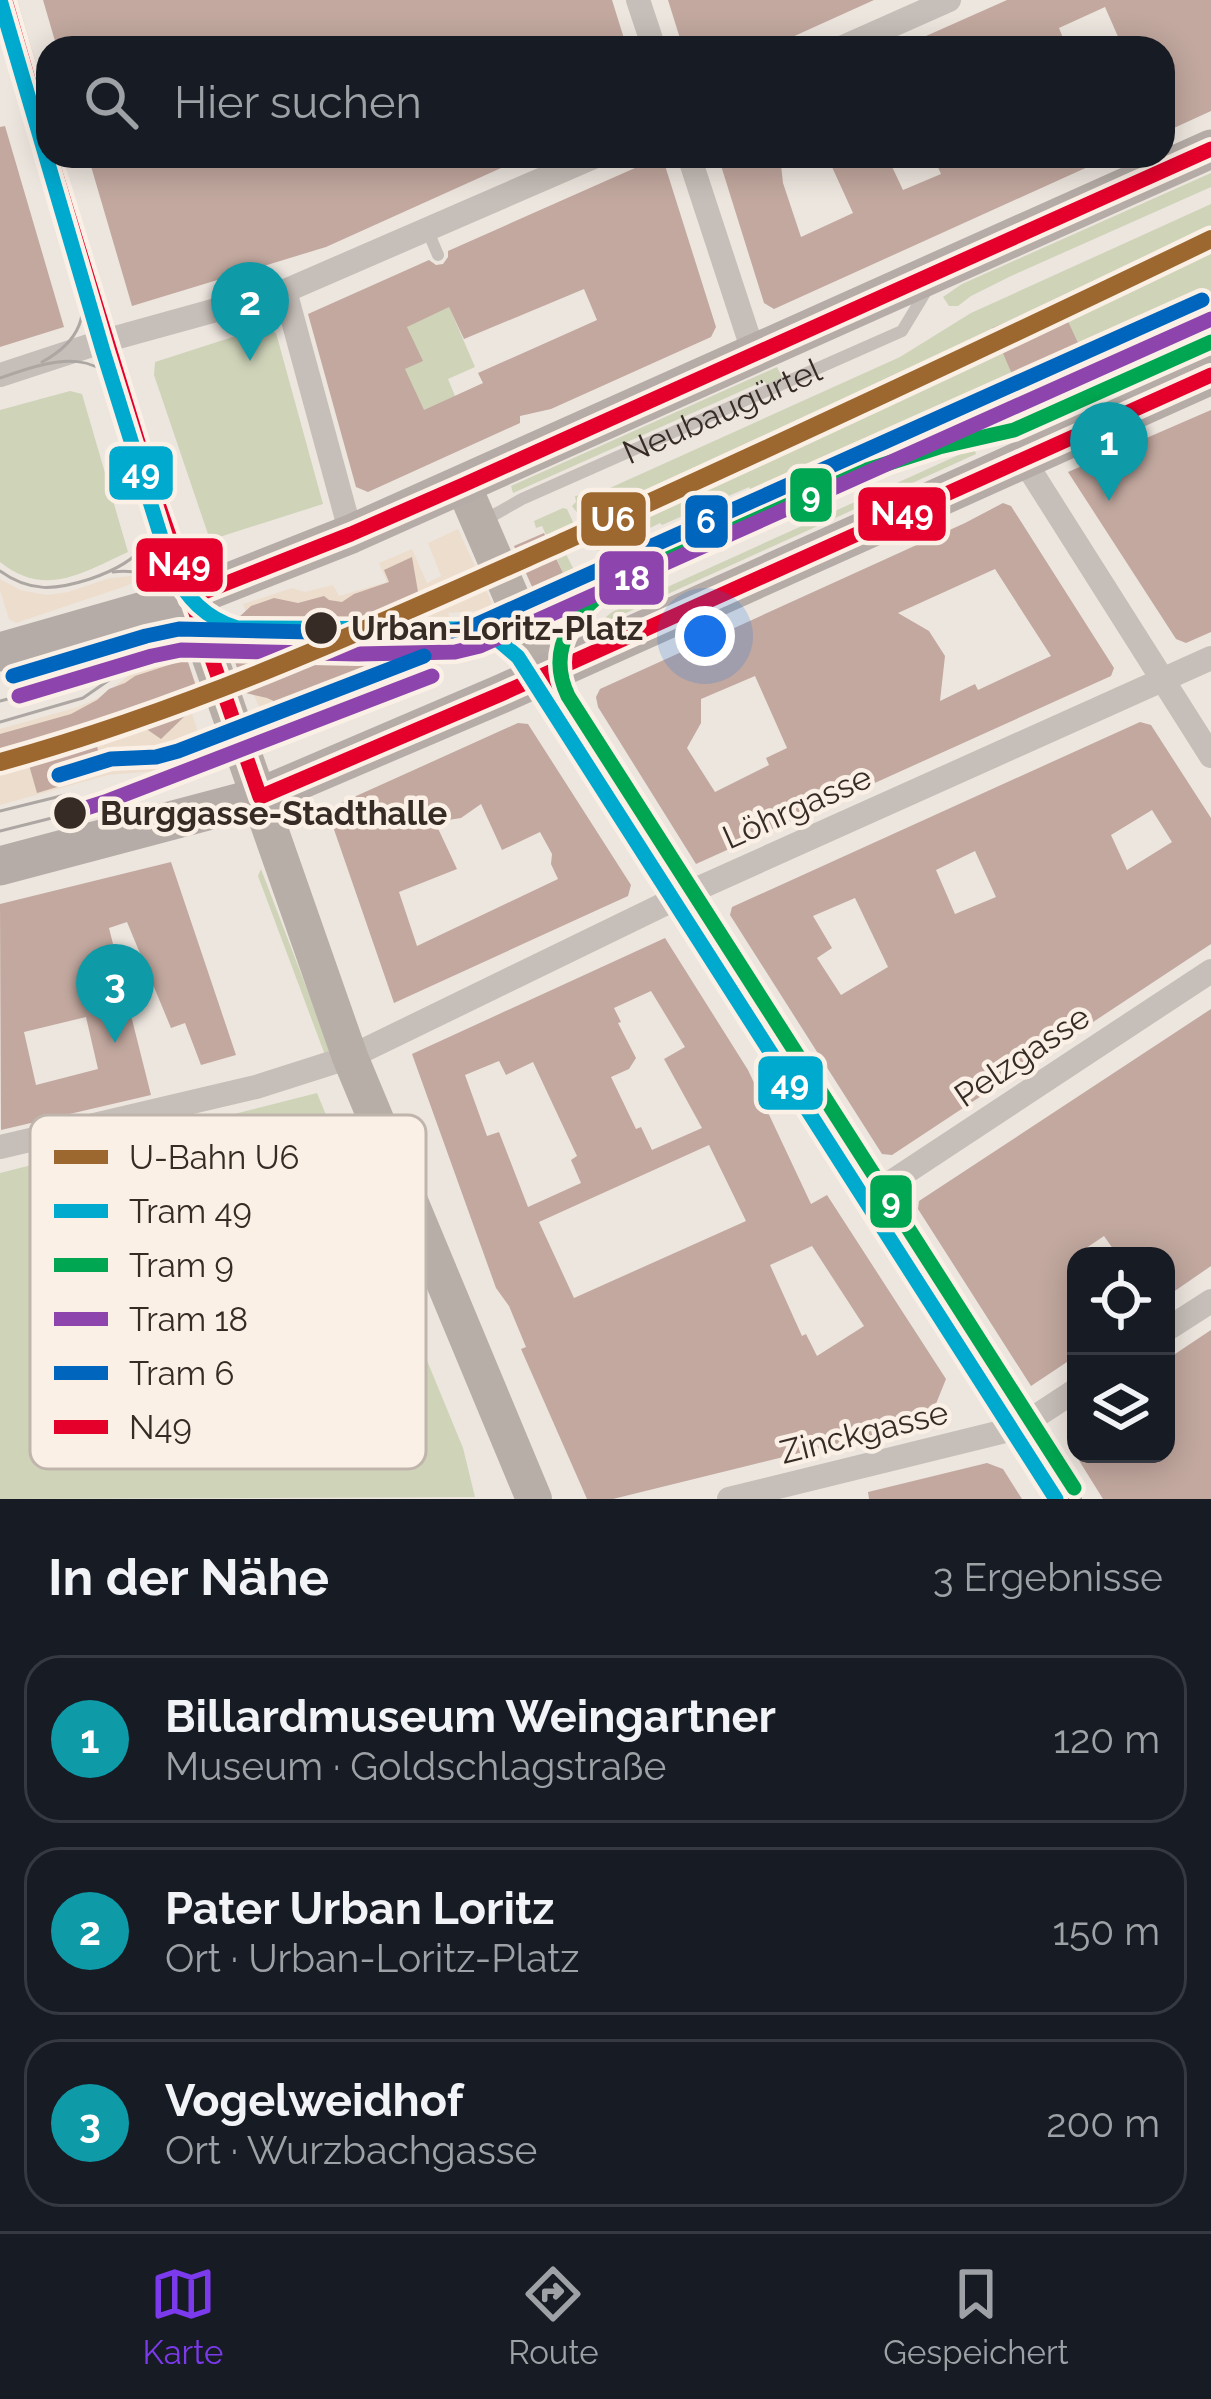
<!DOCTYPE html>
<html lang="de">
<head>
<meta charset="utf-8">
<style>
  body { margin:0; font-family:Raleway,sans-serif; background:#242831; color:#f1f3f6 }
  .controls { position:absolute; right:36px; bottom:36px; display:grid; overflow:hidden; border-radius:24px; box-shadow:0 6px 30px #0003 }
  .controls button { width:108px; height:108px; display:grid; place-items:center; padding:0; border:0; border-bottom:3px solid #363941; background:#171b24; color:#f1f3f6; font:60px sans-serif }
  .you { position:absolute; left:705px; top:636px; width:42px; height:42px; margin:-30px; border:9px solid #fff; border-radius:50%; background:#1a73e8; box-shadow:0 0 0 18px #1a73e833 }
  .badge { display:grid; place-items:center; width:78px; height:78px; border-radius:50%; background:#7c3aed; color:#fff; font-size:39px; font-weight:700 }
  .pin { position:absolute; translate:-50% -99px; filter:drop-shadow(0 3px 6px #0008) }
  .pin::after { content:''; position:absolute; top:63px; width:42px; height:36px; background:inherit; clip-path:polygon(0 0,100% 0,50% 100%) }
  .list { margin:0; padding:0; list-style:none }
  h2 { display:flex; justify-content:space-between; align-items:center; height:156px; margin:0; padding:0 48px; font-size:51px }
  h2 small { font-size:39px; font-weight:400; color:#9ea1a6 }
  .list li { display:grid; grid-template-columns:78px 1fr auto; gap:36px; align-items:center; box-sizing:border-box; height:168px; margin:0 24px 24px; padding:0 24px; border:3px solid #363941; border-radius:36px }
  .list b { display:block; font-size:45px; white-space:nowrap }
  .list p { margin:0; font-size:39px; white-space:nowrap; color:#9ea1a6 }
  .list em { font-size:39px; font-style:normal; color:#9ea1a6 }
  .icon { flex:none; width:66px; height:66px; fill:none; stroke:currentColor; stroke-width:2; stroke-linecap:round; stroke-linejoin:round }
  .map { position:relative; flex:none; width:1211px; height:1499px; overflow:hidden }
  .search { position:absolute; background:#171b24; box-shadow:0 6px 30px #0003; left:36px; right:36px; top:36px; height:132px; display:flex; align-items:center; gap:30px; box-sizing:border-box; padding:0 42px; border-radius:36px; color:#9ea1a6; font-size:45px }
  .sheet { height:732px; background:#171b24 }
  nav { display:flex; justify-content:space-around; align-items:center; box-sizing:border-box; height:168px; border-top:3px solid #363941; background:#171b24; font-size:33px; color:#9ea1a6 }
  nav a { display:grid; justify-items:center; gap:6px }
  nav .on { color:#7c3aed }
  .map>svg:first-child { display:block }
  .green { fill:#cfd3b8 }
  .plaza { fill:#edddcd }
  .building { fill:#c2a89f; fill-rule:evenodd }
  .lines { fill:none; stroke-linecap:round; stroke-linejoin:round }
  .lane { stroke:#c6beb8; stroke-width:12 }
  .street { stroke:#c6beb8; stroke-width:24 }
  .secondary { stroke:#b7aea8; stroke-width:36 }
  .primary { stroke:#b5aca7; stroke-width:39 }
  .tram { stroke:#ada7a3; stroke-width:3 }
  .bus-1-casing { stroke:#fbf0e6; stroke-width:24 }
  .bus-1 { stroke:#e4002b; stroke-width:15 }
  .tram-1-casing { stroke:#fbf0e6; stroke-width:24 }
  .tram-2-casing { stroke:#fbf0e6; stroke-width:24 }
  .tram-3-casing { stroke:#fbf0e6; stroke-width:24 }
  .tram-4-casing { stroke:#fbf0e6; stroke-width:24 }
  .tram-1 { stroke:#00a9ce; stroke-width:15 }
  .tram-2 { stroke:#00a651; stroke-width:15 }
  .tram-3 { stroke:#8e44ad; stroke-width:15 }
  .tram-4 { stroke:#0065bd; stroke-width:15 }
  .metro-1-casing { stroke:#fbf0e6; stroke-width:27 }
  .metro-1 { stroke:#9d6830; stroke-width:18 }
  .stop-dot { fill:#372b26; stroke:#fbf0e6; stroke-width:4.5 }
  .labels { text-anchor:middle; dominant-baseline:central; stroke-width:9; stroke-linejoin:round; paint-order:stroke }
  .street-label { font-size:33px; fill:#372b26; stroke:#fbf0e6 }
  .stop-label { font-size:33px; font-weight:bold; fill:#372b26; stroke:#fbf0e6; text-anchor:start }
  .key { fill:#fbf0e6; stroke:#c0b5ac; stroke-width:3 }
  .key-label { font-size:33px; fill:#372b26 }
  .line-badge { stroke:#fbf0e6; stroke-width:4.5 }
  .badge-label { font-size:33px; text-anchor:middle; font-weight:bold; fill:#fff }
</style>
</head>
<body>
<div class="map">
<svg width="1211" height="1499" viewBox="0 0 1211 1499">
  <rect width="100%" height="100%" fill="#ede6df"/>
  <g class="green">
    <polygon points="1211,173 1211,187 1011,276 971,296 958,306 949,306 943,297 962,284"/>
    <polygon points="1211,204 1211,312 1013,400 898,431 753,493 749,487 662,525 660,523 642,532 642,534 603,552 592,549 582,519 572,506 576,502 575,496 601,492 900,357 971,313"/>
    <polygon points="447,302 475,367 448,379 455,396 424,412 377,382 422,361 407,327"/>
    <polygon points="264,327 276,333 323,504 210,540 154,375 155,362"/>
    <polygon points="1211,339 1211,349 1000,444 995,436"/>
    <polygon points="777,367 783,379 768,386 764,381 513,493 511,486"/>
    <path d="M70 391 82 394 128 552C82 573 45 598 0 562V410Z"/>
    <polygon points="928,433 929,438 612,581 589,588 587,585 622,562 865,453"/>
    <polygon points="974,448 976,454 593,628 612,612"/>
    <polygon points="563,508 567,509 583,544 566,554 574,570 564,575 542,526 536,528 534,521"/>
    <polygon points="261,869 328,1044 329,1051 325,1055 258,876"/>
    <polygon points="317,1093 463,1448 475,1497 0,1499 0,1173"/>
  </g>
  <g class="plaza">
    <polygon points="458,529 495,610 448,613 463,656 269,731 229,635 256,641 243,604 292,588 305,592 333,585 339,596 387,582 379,563 412,549 427,583 441,576 428,543"/>
    <polygon points="131,576 142,578 126,586 16,623 9,619 0,590 0,579 20,590 47,595 68,592 110,578"/>
    <polygon points="174,660 206,756 169,770 108,775 0,805 0,729 78,707 100,697 138,669 158,662"/>
  </g>
  <g class="building">
    <polygon points="43,0 612,0 627,48 580,48 579,42 560,48 158,48 157,43 140,48 57,48"/>
    <polygon points="668,0 874,0 768,48 683,48"/>
    <polygon points="1007,0 1211,0 1211,111 1163,133 1163,48 1123,48 1105,7 1059,28 1067,48 899,48"/>
    <polygon points="5,126 64,327 0,347 0,127"/>
    <polygon points="88,156 528,156 326,247 132,306"/>
    <path d="M662 156 716 327 711 337 551 409 520 416V423L368 492 356 487 308 314 429 260 436 265 443 264 448 257V251ZM584 289 597 320 478 373 483 383 424 410 405 369 423 361 407 327 449 307 464 339Z"/>
    <polygon points="718,156 780,156 783,183 801,237 853,213 827,156 887,156 903,190 941,174 933,156 1112,156 774,309 764,303"/>
    <polygon points="1058,300 1079,345 1012,374 992,328"/>
    <polygon points="1211,410 1211,632 1186,643 1176,639 1068,472"/>
    <path d="M1003 503 1011 506 1114 668 1111 676 696 864 598 707 596 697 600 689 965 523ZM995 569 1051 656 978 690 975 684 940 701 945 656 929 631 898 613ZM755 676 787 748 766 758 769 765 715 792 687 748 701 723V699Z"/>
    <polygon points="544,533 564,575 533,589 514,546"/>
    <polygon points="412,557 422,615 441,661 411,668 396,675 366,682 334,695 317,696 287,707 267,698 246,693 224,631 251,606 274,598 298,603 324,596 329,600 342,602 354,594 389,582 384,570"/>
    <polygon points="186,656 202,704 187,714 161,739 145,728 129,724 124,733 94,735 104,773 37,793 27,758 0,768 0,734 71,714 97,700 109,689 125,683 135,676 172,664"/>
    <path d="M1140 722 1151 725 1211 818V944L892 1155 882 1154 730 915 732 907ZM1152 810 1172 842 1127 870 1111 835ZM975 851 996 897 955 914 936 870ZM855 898 888 967 841 995 817 958 832 948 813 916Z"/>
    <path d="M518 723 528 724 631 885 628 896 394 1003 329 815 334 806ZM481 804 502 850 540 832 552 854 551 864 558 879 417 946 399 892 457 869 435 822 461 818Z"/>
    <path d="M171 862 236 1055 201 1065 185 1023 171 1028 127 922 109 928 151 1095 1 1130 0 904ZM86 1017 98 1069 36 1085 24 1032Z"/>
    <path d="M665 938 748 1070 811 1204 827 1195 946 1379 929 1421 613 1499H587L521 1349 526 1347 509 1306 496 1288 412 1054ZM651 991 685 1047 664 1059 702 1128 652 1150 641 1127 636 1129 611 1077 629 1069 636 1058 618 1023 621 1022 614 1008ZM499 1061 506 1075 533 1062 577 1156 571 1160 581 1183 528 1207 499 1132 487 1136 465 1075ZM709 1145 746 1221 574 1298 539 1222ZM812 1246 864 1326 817 1356 806 1334 802 1336 770 1265Z"/>
    <polygon points="1211,1009 1211,1266 1166,1297 1166,1256 1118,1256 1104,1236 1076,1255 1076,1356 1031,1386 918,1209 919,1201"/>
    <polygon points="1211,1330 1211,1499 1103,1499 1075,1454 1166,1454 1166,1360"/>
    <polygon points="987,1463 1003,1469 1022,1499 869,1499 868,1492"/>
  </g>
  <g class="lines">
    <g class="lane">
      <polyline points="427,229 438,255"/>
      <path id="s1" d="M485 520 522 499 902 331 928 288"/>
    </g>
    <g class="street">
      <polyline points="5,0 48,148"/>
      <polyline points="638,0 654,48"/>
      <polyline points="841,48 949,0"/>
      <polyline points="50,156 104,341 189,598"/>
      <polyline points="689,156 754,354"/>
      <polyline points="285,291 351,534"/>
      <polyline points="0,375 104,341 285,291 596,156"/>
      <polyline points="1023,459 1211,756"/>
      <polyline points="0,1147 256,1087 350,1057 679,897 1211,658"/>
      <polyline points="870,1196 1211,971"/>
      <polyline points="1166,1330 1211,1301"/>
      <polyline points="729,1499 1018,1428 1076,1390"/>
    </g>
    <g class="secondary">
      <polyline points="463,485 558,705 1064,1499"/>
      <polyline points="189,598 350,1057 534,1499"/>
    </g>
    <g class="primary">
      <polyline points="0,652 189,598 351,534 1211,149"/>
      <polyline points="0,866 260,797 501,694 1211,375"/>
    </g>
    <g class="tram">
      <path d="M42 362C81 341 89 315 80 273"/>
      <path d="M0 378C56 358 106 343 133 412"/>
      <path d="M0 571C30 593 56 590 90 579 140 562 167 536 155 481"/>
      <path d="M113 572C149 567 170 586 197 608"/>
      <path d="M454 619C502 617 556 611 601 594"/>
      <polyline points="0,701 19,696"/>
      <polyline points="0,722 83,698 128,667 145,659"/>
      <polyline points="0,811 65,795"/>
      <polyline points="0,831 64,815"/>
    </g>
    <g class="bus-1-casing">
      <g id="bus-1">
        <polyline points="5,0 48,148"/>
        <polyline points="50,156 149,478 260,797 501,694 1211,375"/>
        <polyline points="189,598 351,534 463,485 1211,149"/>
        <polyline points="545,675 558,705 592,760 1064,1499"/>
      </g>
    </g>
    <use href="#bus-1" class="bus-1"/>
    <g class="tram-1-casing">
      <path id="tram-1" d="M0 0 103 351 171 569C187 598 205 618 237 628L463 629 497 639 518 657 1056 1499"/>
    </g>
    <g class="tram-2-casing">
      <path id="tram-2" d="M1074 1488 568 696C544 645 577 610 618 581L867 470 939 447 1014 430 1211 342"/>
    </g>
    <g class="tram-3-casing">
      <g id="tram-3">
        <polyline points="19,696 152,656 181,650 358,654 455,652 480,646 1211,319"/>
        <polyline points="64,815 105,802 432,676"/>
      </g>
    </g>
    <g class="tram-4-casing">
      <g id="tram-4">
        <polyline points="13,676 146,636 179,629 358,633 452,631 473,626 1202,300"/>
        <polyline points="59,775 111,759 156,757 178,751 424,656"/>
      </g>
    </g>
    <use href="#tram-1" class="tram-1"/>
    <use href="#tram-2" class="tram-2"/>
    <use href="#tram-3" class="tram-3"/>
    <use href="#tram-4" class="tram-4"/>
    <g class="metro-1-casing">
      <path id="metro-1" d="M0 762C197 708 381 623 567 540 783 442 998 342 1211 239"/>
    </g>
    <use href="#metro-1" class="metro-1"/>
  </g>
  <g class="stop-dot">
    <circle cx="321" cy="628" r="18"/>
    <circle cx="70" cy="813" r="18"/>
  </g>
  <g class="labels">
    <g class="street-label">
      <text stroke="none"><textPath href="#s1" startOffset="261">Neubaugürtel</textPath></text>
      <text transform="translate(797 807) rotate(-24)">Löhrgasse</text>
      <text transform="translate(1022 1056) rotate(-34)">Pelzgasse</text>
      <text transform="translate(864 1432) rotate(-14)">Zinckgasse</text>
    </g>
    <g class="stop-label">
      <text x="351" y="628">Urban-Loritz-Platz</text>
      <text x="100" y="813">Burggasse-Stadthalle</text>
    </g>
  </g>
  <rect x="30" y="1115" width="396" height="354" rx="18" class="key"/>
  <rect x="54" y="1150" width="54" height="14" fill="#9d6830"/>
  <rect x="54" y="1204" width="54" height="14" fill="#00a9ce"/>
  <rect x="54" y="1258" width="54" height="14" fill="#00a651"/>
  <rect x="54" y="1312" width="54" height="14" fill="#8e44ad"/>
  <rect x="54" y="1366" width="54" height="14" fill="#0065bd"/>
  <rect x="54" y="1420" width="54" height="14" fill="#e4002b"/>
  <g class="key-label">
    <text x="129" y="1169">U-Bahn U6</text>
    <text x="129" y="1223">Tram 49</text>
    <text x="129" y="1277">Tram 9</text>
    <text x="129" y="1331">Tram 18</text>
    <text x="129" y="1385">Tram 6</text>
    <text x="129" y="1439">N49</text>
  </g>
  <g class="line-badge">
    <rect x="107" y="444" width="68" height="58" rx="12" fill="#00a9ce"/>
    <rect x="788" y="466" width="46" height="58" rx="12" fill="#00a651"/>
    <rect x="856" y="485" width="92" height="58" rx="12" fill="#e4002b"/>
    <rect x="579" y="490" width="69" height="58" rx="12" fill="#9d6830"/>
    <rect x="683" y="493" width="47" height="57" rx="12" fill="#0065bd"/>
    <rect x="134" y="536" width="91" height="58" rx="12" fill="#e4002b"/>
    <rect x="597" y="549" width="69" height="58" rx="12" fill="#8e44ad"/>
    <rect x="756" y="1054" width="69" height="58" rx="12" fill="#00a9ce"/>
    <rect x="868" y="1173" width="46" height="57" rx="12" fill="#00a651"/>
  </g>
  <g class="badge-label">
    <text x="141" y="484">49</text>
    <text x="811" y="507">9</text>
    <text x="902" y="525">N49</text>
    <text x="613" y="531">U6</text>
    <text x="706" y="533">6</text>
    <text x="179" y="576">N49</text>
    <text x="632" y="590">18</text>
    <text x="790" y="1095">49</text>
    <text x="891" y="1213">9</text>
  </g>
</svg>
<div class="controls">
<button><svg class="icon" aria-label="locate" viewBox="0 0 24 24"><circle cx="12" cy="12" r="6"/><path d="M12 2v4M12 18v4M2 12h4M18 12h4"/></svg></button>
<button><svg class="icon" aria-label="layers" viewBox="0 0 24 24"><path d="M12 4l9 5-9 5-9-5zM3 14l9 5 9-5"/></svg></button>
</div>
<div class="you"></div>
<div class="pin badge" style="left:1109px;top:501px;background:#0f9aa8">1</div>
<div class="pin badge" style="left:250px;top:361px;background:#0f9aa8">2</div>
<div class="pin badge" style="left:115px;top:1043px;background:#0f9aa8">3</div>
<div class="search"><svg class="icon" aria-label="search" viewBox="0 0 24 24"><circle cx="10" cy="10" r="6"/><path d="M15 15l6 6"/></svg>Hier suchen</div>
</div>
<section class="sheet">
<h2>In der Nähe<small>3 Ergebnisse</small></h2>
<ul class="list">
<li><span class="badge" style="background:#0f9aa8">1</span><div><b>Billardmuseum Weingartner</b><p>Museum · Goldschlagstraße</p></div><em>120 m</em></li>
<li><span class="badge" style="background:#0f9aa8">2</span><div><b>Pater Urban Loritz</b><p>Ort · Urban-Loritz-Platz</p></div><em>150 m</em></li>
<li><span class="badge" style="background:#0f9aa8">3</span><div><b>Vogelweidhof</b><p>Ort · Wurzbachgasse</p></div><em>200 m</em></li>
</ul>
</section>
<nav>
<a class="on"><svg class="icon" aria-label="map" viewBox="0 0 24 24"><path d="M3 6l6-2 6 2 6-2v14l-6 2-6-2-6 2zM9 4v14M15 6v14"/></svg>Karte</a>
<a><svg class="icon" aria-label="directions" viewBox="0 0 24 24"><path d="M12 3l9 9-9 9-9-9zM9 14v-3h6M13 9l2 2-2 2"/></svg>Route</a>
<a><svg class="icon" aria-label="saved" viewBox="0 0 24 24"><path d="M7 4h10v16l-5-4-5 4z"/></svg>Gespeichert</a>
</nav>
</body>
</html>
